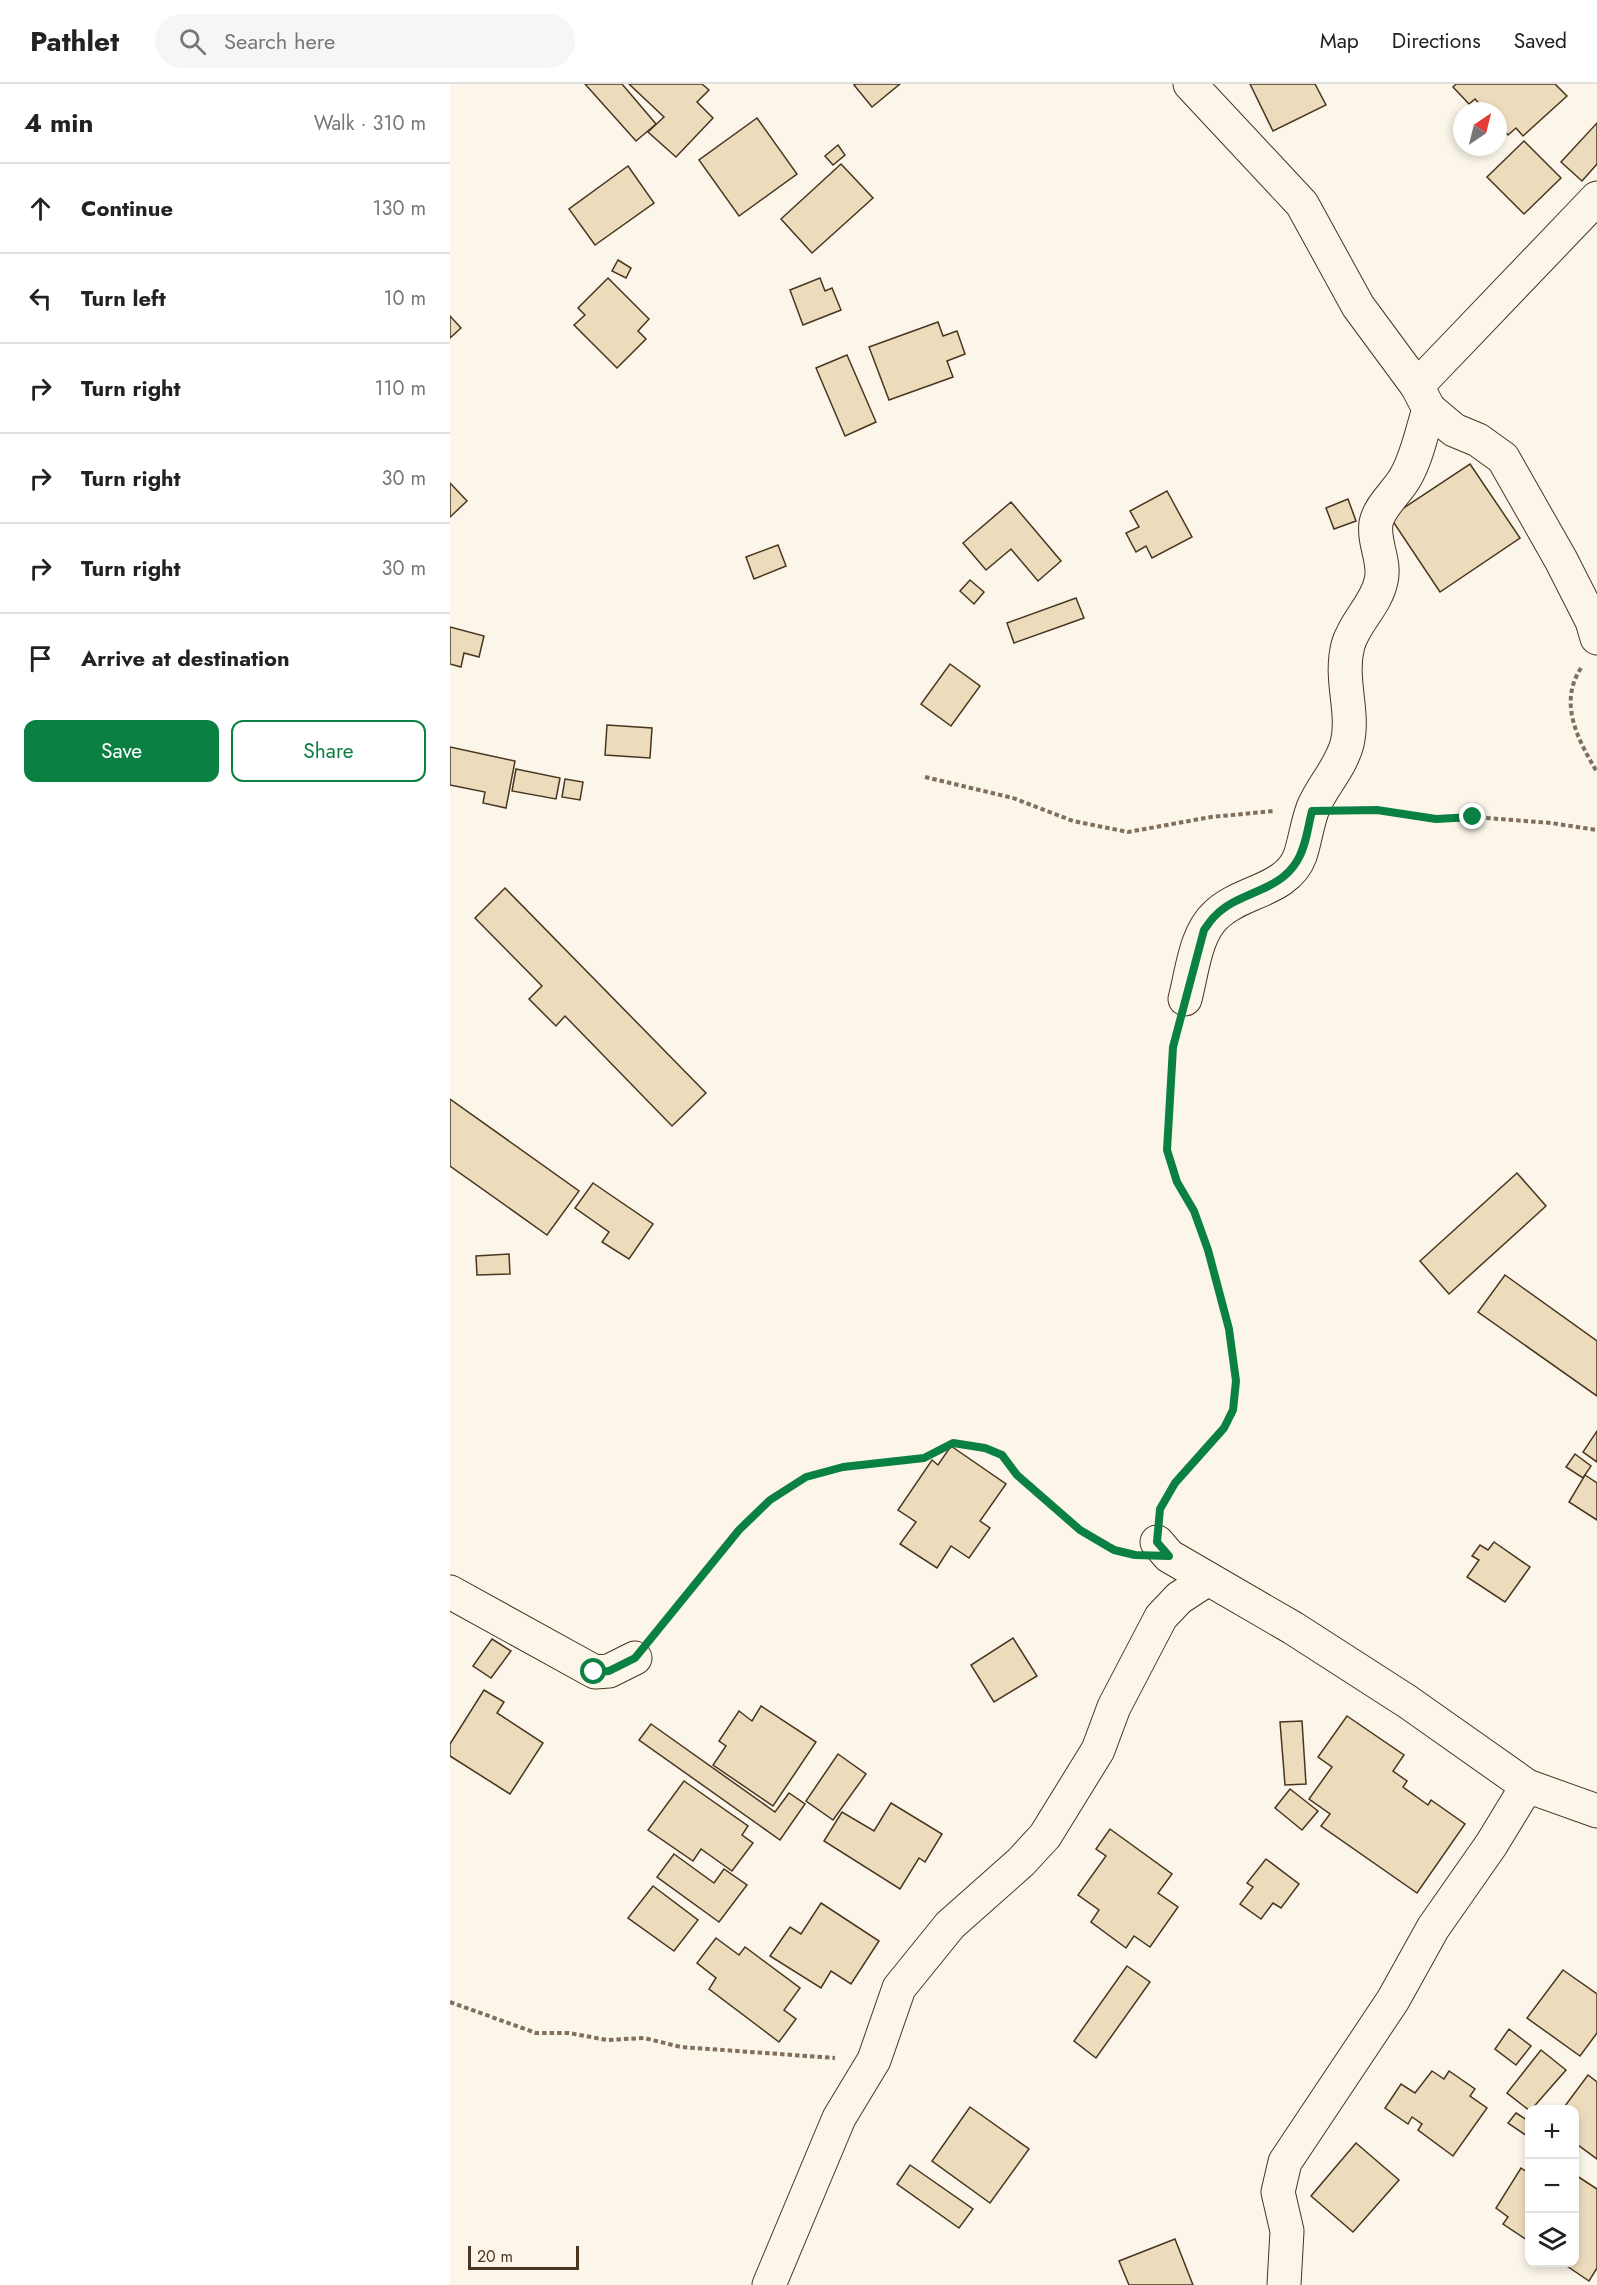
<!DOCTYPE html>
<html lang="en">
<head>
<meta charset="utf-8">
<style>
  body { margin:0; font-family:Jost,sans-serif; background:#f6f6f6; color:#222 }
  .controls { position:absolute; right:18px; bottom:18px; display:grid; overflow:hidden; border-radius:12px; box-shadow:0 3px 9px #0003 }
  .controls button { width:54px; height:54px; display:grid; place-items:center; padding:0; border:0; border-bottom:2px solid #e0e0e0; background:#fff; color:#222; font:30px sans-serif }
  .compass { position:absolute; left:1003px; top:18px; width:54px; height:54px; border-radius:50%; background:#fff; box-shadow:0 3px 9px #0003; rotate:35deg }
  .scale { position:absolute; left:18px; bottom:15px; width:111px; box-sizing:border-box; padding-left:6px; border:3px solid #4a3520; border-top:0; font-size:16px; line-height:21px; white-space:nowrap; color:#4a3520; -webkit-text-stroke:4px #fbf6e9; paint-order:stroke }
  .stop { position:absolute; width:18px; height:18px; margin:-14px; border:4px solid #0b8043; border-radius:50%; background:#fff }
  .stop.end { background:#0b8043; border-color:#fff; box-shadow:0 2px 6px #0008 }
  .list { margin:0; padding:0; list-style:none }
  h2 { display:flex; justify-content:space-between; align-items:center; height:78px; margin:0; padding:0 24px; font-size:26px }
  h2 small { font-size:20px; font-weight:400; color:#767676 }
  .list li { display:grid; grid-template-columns:39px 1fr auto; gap:18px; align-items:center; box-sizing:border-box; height:90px; padding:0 24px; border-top:2px solid #e0e0e0 }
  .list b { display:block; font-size:22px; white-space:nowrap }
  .list em { font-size:20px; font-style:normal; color:#767676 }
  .actions { display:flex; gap:12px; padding:18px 24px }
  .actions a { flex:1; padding:14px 0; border:2px solid #0b8043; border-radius:12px; text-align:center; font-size:21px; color:#0b8043 }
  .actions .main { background:#0b8043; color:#fff }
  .icon { flex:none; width:33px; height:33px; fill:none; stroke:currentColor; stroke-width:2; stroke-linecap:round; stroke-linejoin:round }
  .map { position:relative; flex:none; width:1147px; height:2201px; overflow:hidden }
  header { display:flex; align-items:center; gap:36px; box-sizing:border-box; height:84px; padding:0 30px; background:#fff; border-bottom:2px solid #e0e0e0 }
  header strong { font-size:28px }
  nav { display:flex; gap:33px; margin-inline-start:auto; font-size:21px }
  .search { width:420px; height:54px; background:#f6f6f6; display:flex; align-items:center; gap:15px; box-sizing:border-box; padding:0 21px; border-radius:33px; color:#767676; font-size:22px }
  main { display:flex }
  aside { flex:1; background:#fff }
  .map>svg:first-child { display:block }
  .building { fill:#ecdcbc; stroke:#4a3520; stroke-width:1.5 }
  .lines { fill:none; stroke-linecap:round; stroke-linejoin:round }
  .street-casing { stroke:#4a3520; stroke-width:35 }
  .path { stroke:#7f6f5c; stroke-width:4; stroke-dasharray:4.5 3; stroke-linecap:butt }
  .street { stroke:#fbf6e9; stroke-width:33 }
  .route { stroke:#0b8043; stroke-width:8 }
</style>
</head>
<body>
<header>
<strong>Pathlet</strong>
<div class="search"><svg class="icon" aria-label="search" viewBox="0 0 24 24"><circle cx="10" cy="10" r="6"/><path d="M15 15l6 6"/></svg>Search here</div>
<nav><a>Map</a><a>Directions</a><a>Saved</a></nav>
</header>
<main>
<aside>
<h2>4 min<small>Walk · 310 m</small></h2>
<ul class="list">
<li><svg class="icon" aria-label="ahead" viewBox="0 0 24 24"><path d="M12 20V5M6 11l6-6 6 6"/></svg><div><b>Continue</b></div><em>130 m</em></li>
<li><svg class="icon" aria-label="left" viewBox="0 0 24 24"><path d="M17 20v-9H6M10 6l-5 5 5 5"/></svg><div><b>Turn left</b></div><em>10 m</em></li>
<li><svg class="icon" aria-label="right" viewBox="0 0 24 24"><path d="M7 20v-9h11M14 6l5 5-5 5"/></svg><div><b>Turn right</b></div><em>110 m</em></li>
<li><svg class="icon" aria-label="right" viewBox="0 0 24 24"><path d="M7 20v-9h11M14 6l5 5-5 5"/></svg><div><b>Turn right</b></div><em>30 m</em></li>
<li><svg class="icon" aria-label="right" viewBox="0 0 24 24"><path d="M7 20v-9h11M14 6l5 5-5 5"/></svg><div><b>Turn right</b></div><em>30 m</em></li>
<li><svg class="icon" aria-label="arrive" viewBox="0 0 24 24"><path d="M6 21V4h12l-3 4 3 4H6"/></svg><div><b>Arrive at destination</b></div></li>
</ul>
<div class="actions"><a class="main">Save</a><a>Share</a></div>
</aside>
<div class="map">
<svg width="1147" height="2201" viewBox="0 0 1147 2201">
  <rect width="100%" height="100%" fill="#fbf6e9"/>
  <g class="building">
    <polygon points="135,0 172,0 206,40 186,57"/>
    <polygon points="179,0 252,0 259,6 247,18 263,34 226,73 198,48 214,33"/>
    <polygon points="406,0 450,0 422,23 404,1"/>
    <polygon points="800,0 865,0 876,21 823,47"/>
    <polygon points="1006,0 1105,0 1117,12 1073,52 1066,44 1058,51 1048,40 1048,27 1036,27 1025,15 1019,20 1003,3"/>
    <polygon points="307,34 347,90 289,132 249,76"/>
    <polygon points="1147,39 1147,80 1132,97 1111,78"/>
    <polygon points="1074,57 1111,94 1074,130 1037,93"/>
    <polygon points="388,61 395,71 383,81 375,72"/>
    <polygon points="391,80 423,114 362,169 331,135"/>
    <polygon points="178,82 204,119 145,161 119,125"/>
    <polygon points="168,176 181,184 176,194 162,187"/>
    <polygon points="158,194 199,235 188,247 196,255 167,284 124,241 135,231 128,224"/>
    <polygon points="370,194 375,207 382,204 391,226 353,241 340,206"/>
    <polygon points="0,232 11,244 0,254"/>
    <polygon points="488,238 493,252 507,247 515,270 497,277 503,293 439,316 419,263"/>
    <polygon points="397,271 426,338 395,352 366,284"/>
    <polygon points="1020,380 1070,454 990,508 940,433"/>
    <polygon points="0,399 17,417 0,433"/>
    <polygon points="717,407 742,453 702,474 696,462 686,468 676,449 689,443 680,427"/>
    <polygon points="898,415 906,437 884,445 876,424"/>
    <polygon points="561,418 611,477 588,497 561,465 536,486 513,459"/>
    <polygon points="328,461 336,482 304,495 296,473"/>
    <polygon points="520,496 534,508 524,520 510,507"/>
    <polygon points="626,514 634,534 564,559 557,539"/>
    <polygon points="0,543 34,552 29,573 14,569 11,583 0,580"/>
    <polygon points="500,580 530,602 501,642 471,620"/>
    <polygon points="157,641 202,644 200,674 155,671"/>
    <polygon points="0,663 65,677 56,724 33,719 35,708 0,701"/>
    <polygon points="66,685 110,694 106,715 62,707"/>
    <polygon points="115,695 133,698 130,716 112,713"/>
    <polygon points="55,804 256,1009 222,1042 115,932 106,942 79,915 92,902 25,834"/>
    <polygon points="0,1015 129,1107 97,1151 0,1082"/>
    <polygon points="1067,1089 1096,1122 999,1210 970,1177"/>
    <polygon points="143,1099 203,1140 179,1175 152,1158 159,1148 125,1124"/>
    <polygon points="59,1170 60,1190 27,1191 26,1172"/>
    <polygon points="1055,1191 1147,1257 1147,1312 1028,1228"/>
    <polygon points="1147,1347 1147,1378 1133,1368"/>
    <polygon points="501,1362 556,1400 530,1437 540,1444 519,1474 501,1462 487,1484 450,1460 466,1438 448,1426 482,1376 488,1381"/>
    <polygon points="1125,1370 1141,1382 1133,1394 1116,1383"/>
    <polygon points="1135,1391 1147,1399 1147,1436 1119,1418"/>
    <polygon points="1044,1458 1080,1483 1055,1518 1017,1493 1029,1476 1022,1472 1030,1461 1038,1466"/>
    <polygon points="563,1554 587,1592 544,1618 521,1581"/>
    <polygon points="42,1555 61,1567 41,1594 23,1582"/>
    <polygon points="34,1606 54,1618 47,1629 93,1659 60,1710 0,1672 0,1660"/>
    <polygon points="311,1622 366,1658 323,1722 263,1681 276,1662 269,1657 289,1627 302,1637"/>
    <polygon points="897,1632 954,1671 943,1687 957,1697 953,1703 978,1721 981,1716 1015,1740 967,1809 871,1742 880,1730 859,1715 882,1683 868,1673"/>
    <polygon points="852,1637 856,1700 835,1701 830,1638"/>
    <polygon points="201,1640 325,1728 339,1709 355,1720 330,1756 189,1656"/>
    <polygon points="388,1670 416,1690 383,1736 356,1717"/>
    <polygon points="234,1697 298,1742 292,1751 303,1759 282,1787 251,1765 243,1777 198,1746"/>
    <polygon points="840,1705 868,1727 852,1746 825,1724"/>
    <polygon points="441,1719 492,1750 475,1778 469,1774 450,1805 374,1757 392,1728 424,1747"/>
    <polygon points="660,1745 722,1790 708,1809 728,1823 700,1863 684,1852 676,1864 641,1838 649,1826 628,1811 656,1772 646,1765"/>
    <polygon points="224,1770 264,1799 274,1785 297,1801 269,1838 207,1793"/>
    <polygon points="816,1775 849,1800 831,1824 823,1819 811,1835 790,1820 803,1803 797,1799"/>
    <polygon points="203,1802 248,1836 224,1867 178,1834"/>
    <polygon points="371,1819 429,1857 401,1900 381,1887 371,1904 320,1872 340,1843 351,1850"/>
    <polygon points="266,1854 289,1871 295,1863 350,1904 334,1926 346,1935 329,1958 259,1905 266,1894 247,1879"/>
    <polygon points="677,1882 700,1898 646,1974 624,1957"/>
    <polygon points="1113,1886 1147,1910 1147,1949 1130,1972 1077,1934"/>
    <polygon points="1059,1945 1081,1962 1066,1981 1045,1965"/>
    <polygon points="1091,1966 1116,1986 1080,2027 1057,2009"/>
    <polygon points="982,1987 994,1995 999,1987 1025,2005 1020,2012 1037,2024 1003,2072 968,2046 972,2040 962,2033 958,2040 935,2024 951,2000 965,2009"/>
    <polygon points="1138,1991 1147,1998 1147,2075 1124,2058 1124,2026 1112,2026"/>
    <polygon points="520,2023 579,2065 540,2119 482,2077"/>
    <polygon points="1066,2029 1080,2038 1080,2054 1058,2039"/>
    <polygon points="906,2059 949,2096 903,2148 861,2112"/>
    <polygon points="460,2081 523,2125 509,2144 447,2100"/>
    <polygon points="1071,2084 1080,2090 1080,2158 1053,2140 1058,2133 1046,2124"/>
    <polygon points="1124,2090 1147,2105 1147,2184 1139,2197 1111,2178 1124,2178"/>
    <polygon points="725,2155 743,2201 679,2201 669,2177"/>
  </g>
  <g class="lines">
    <g class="street-casing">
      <g id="street">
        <polyline points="740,0 852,120 908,222 967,302 979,325 1004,346 1028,356 1053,374 1111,476 1142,537 1147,554"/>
        <polyline points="967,302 1147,114"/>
        <path d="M735 915C742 889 745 850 766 831 790 807 837 807 850 772 855 757 857 740 863 724 872 702 890 685 897 660 905 628 889 596 898 561 905 537 926 521 931 497 936 478 923 459 926 439 929 423 947 408 955 394 967 374 972 347 979 325"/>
        <polyline points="707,1458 719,1472 843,1544 958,1618 1077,1702 1147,1727"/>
        <polyline points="0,1508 145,1588 159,1587 185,1574"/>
        <polyline points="319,2201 389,2034 424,1976 449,1904 500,1841 571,1778 595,1752 648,1666 664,1623 711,1533 729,1514 758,1495"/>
        <polyline points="834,2201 837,2147 828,2108 835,2078 943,1916 983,1844 1041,1761 1077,1702"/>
      </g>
    </g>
    <g class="path">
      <path d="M1131 584C1108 619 1128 656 1147 688"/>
      <polyline points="475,693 563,714 623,737 678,748 761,733 824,727"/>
      <polyline points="902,725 927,726 986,735 1024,733 1101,739 1147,746"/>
      <polyline points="710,1425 725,1399 774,1344 783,1326 786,1297 779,1245 758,1166 744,1127 727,1098 717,1066 723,963 727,948"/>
      <polyline points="207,1547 289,1446 320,1416 356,1393 393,1383 453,1378 474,1374 503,1359 535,1364 552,1371 567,1391 630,1446 673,1468"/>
      <polyline points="0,1918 86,1949 119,1949 157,1956 194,1954 231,1963 385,1974"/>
    </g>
    <use href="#street" class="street"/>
  </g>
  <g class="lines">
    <path class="route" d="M144 1588 159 1587 185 1574 289 1446 320 1416 356 1393 393 1383 474 1374 503 1359 535 1364 552 1371 567 1391 630 1446 664 1466 685 1471 719 1472 707 1458 710 1425 725 1399 774 1344 783 1326 786 1297 779 1245 758 1166 744 1127 727 1098 717 1066 723 963 754 846C758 841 761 835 766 831 790 807 829 808 847 777 856 763 858 742 862 727L927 726 986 735 1023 733"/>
  </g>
</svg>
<div class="controls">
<button>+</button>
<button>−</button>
<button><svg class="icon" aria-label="layers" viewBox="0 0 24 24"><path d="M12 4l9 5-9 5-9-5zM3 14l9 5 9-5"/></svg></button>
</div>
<svg class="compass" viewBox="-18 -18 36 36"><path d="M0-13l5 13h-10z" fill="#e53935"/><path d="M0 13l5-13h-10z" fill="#767676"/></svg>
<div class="scale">20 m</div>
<div class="stop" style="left:144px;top:1588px"></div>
<div class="stop end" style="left:1023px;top:733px"></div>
</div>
</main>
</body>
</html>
